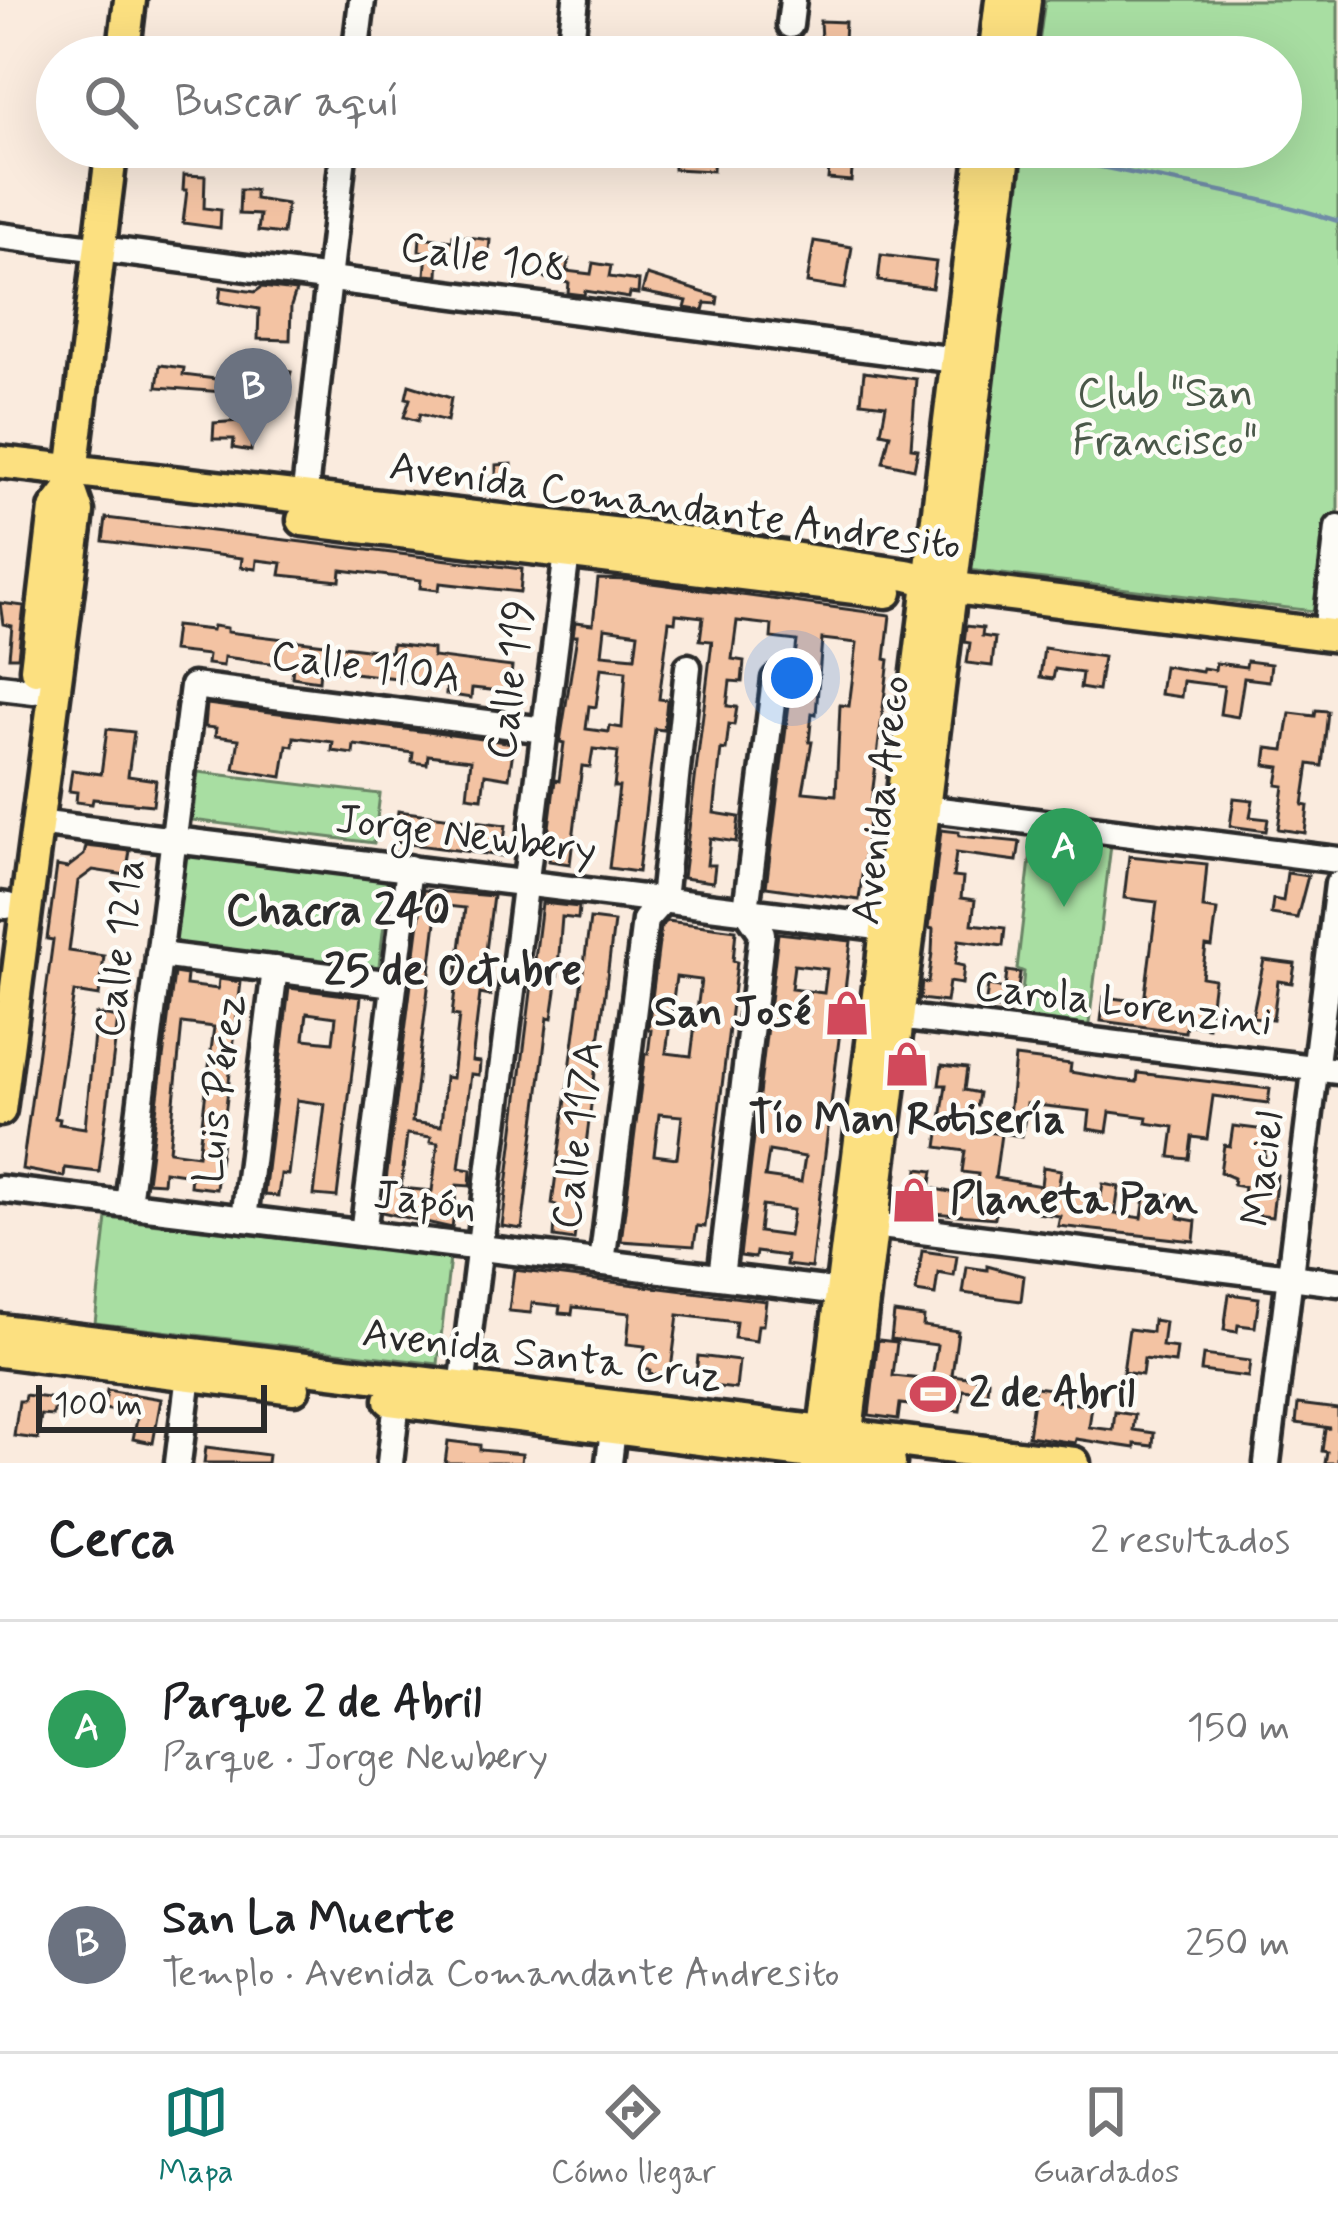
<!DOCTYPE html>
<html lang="es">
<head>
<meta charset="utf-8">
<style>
  body { margin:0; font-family:Mynerve,sans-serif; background:#f2f2f2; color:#202124 }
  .scale { position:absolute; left:36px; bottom:30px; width:231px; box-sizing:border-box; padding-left:12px; border:6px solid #2b2b2b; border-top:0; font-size:33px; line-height:42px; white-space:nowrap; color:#2b2b2b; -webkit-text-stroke:9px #fdfcf7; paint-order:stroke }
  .you { position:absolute; left:792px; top:678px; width:42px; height:42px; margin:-30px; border:9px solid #fff; border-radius:50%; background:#1a73e8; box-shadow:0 0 0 18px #1a73e833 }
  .badge { display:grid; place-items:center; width:78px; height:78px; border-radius:50%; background:#0f766e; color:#fff; font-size:39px; font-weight:700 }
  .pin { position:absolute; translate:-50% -99px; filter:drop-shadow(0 3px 6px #0008) }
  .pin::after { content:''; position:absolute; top:63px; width:42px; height:36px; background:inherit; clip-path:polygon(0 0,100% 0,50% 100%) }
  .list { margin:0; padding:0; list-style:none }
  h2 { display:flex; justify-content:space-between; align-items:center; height:156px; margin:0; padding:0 48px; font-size:51px }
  h2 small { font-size:39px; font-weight:400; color:#757577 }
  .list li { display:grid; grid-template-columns:78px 1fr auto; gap:36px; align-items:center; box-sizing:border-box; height:216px; padding:0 48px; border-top:3px solid #e0e0e0 }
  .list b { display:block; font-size:45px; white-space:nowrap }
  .list p { margin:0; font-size:39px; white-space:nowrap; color:#757577 }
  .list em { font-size:39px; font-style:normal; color:#757577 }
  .icon { flex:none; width:66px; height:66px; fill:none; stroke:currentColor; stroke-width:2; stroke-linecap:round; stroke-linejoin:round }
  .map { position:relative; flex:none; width:1338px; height:1463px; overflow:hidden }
  .search { position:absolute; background:#fff; box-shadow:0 12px 48px #0002; left:36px; right:36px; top:36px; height:132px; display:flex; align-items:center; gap:30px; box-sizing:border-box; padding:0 42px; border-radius:66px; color:#757577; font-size:45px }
  .sheet { height:588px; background:#fff }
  nav { display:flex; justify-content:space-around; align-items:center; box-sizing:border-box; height:168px; border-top:3px solid #e0e0e0; background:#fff; font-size:33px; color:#757577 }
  nav a { display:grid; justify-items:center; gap:6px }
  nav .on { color:#0f766e }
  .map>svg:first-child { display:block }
  .green { fill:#a8dea2; stroke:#6a8466; stroke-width:3 }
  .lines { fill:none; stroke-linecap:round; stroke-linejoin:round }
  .stream { stroke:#708ca7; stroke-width:4.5 }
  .building { fill:#f3c3a3; stroke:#2b2b2b; stroke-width:3; fill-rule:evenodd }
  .minor-casing { stroke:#2b2b2b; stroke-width:33 }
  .major-casing { stroke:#2b2b2b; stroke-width:39 }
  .minor { stroke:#fdfcf7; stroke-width:24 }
  .major { stroke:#fce080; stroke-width:30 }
  .labels { text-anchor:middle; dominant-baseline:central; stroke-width:9; stroke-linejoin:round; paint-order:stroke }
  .street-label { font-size:42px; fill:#2b2b2b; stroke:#fdfcf7 }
  .park-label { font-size:42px; fill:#4a5849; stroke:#fdfcf7 }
  .poi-label { font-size:42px; font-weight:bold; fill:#2b2b2b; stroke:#fdfcf7; text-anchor:start }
  .neighbourhood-label { font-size:45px; font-weight:bold; fill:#2b2b2b; stroke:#fdfcf7 }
</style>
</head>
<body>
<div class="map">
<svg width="1338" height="1463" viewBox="0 0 1338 1463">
  <rect width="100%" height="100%" fill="#faebde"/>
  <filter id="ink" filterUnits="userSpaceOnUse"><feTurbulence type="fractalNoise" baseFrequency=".00833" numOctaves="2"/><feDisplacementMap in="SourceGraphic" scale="24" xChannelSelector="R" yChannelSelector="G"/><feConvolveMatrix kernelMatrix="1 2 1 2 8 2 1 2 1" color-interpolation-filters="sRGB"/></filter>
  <g filter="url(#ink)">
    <g class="green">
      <polygon points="1045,0 1338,0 1338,614 969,570 1025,147 1281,147 1281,57 1037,57"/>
      <polygon points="198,772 380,794 374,843 192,820"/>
      <polygon points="1033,835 1111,845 1088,1032 1019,1023 1024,972 1017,969"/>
      <polygon points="183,848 390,875 378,974 172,946"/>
      <polygon points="107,1218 450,1258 438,1364 95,1323"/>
    </g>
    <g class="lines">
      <path class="stream" d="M1028 151C1132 176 1237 189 1338 221"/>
    </g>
    <g class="building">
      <polygon points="820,21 845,22 844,41 855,41 855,57 822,57"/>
      <polygon points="698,148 714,148 713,171 674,169 674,163 644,164 643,153 698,151"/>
      <polygon points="831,148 854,150 851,181 828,179"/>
      <polygon points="184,175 205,176 204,208 221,210 220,228 183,223 187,190 183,190"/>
      <polygon points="240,190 255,190 255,199 287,204 283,234 258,231 260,215 239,214"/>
      <polygon points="453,235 490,240 488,262 439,256 438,276 425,275 427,252 419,251 420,237 453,241"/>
      <polygon points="814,241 852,247 845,289 807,283"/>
      <polygon points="552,255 569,259 566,271 591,274 593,263 611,266 609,277 639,281 638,294 630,293 629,298 585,291 584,295 568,293 569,283 545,278"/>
      <polygon points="881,255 936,262 932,288 878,281"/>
      <polygon points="647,275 718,297 717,304 705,303 703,311 685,308 687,301 642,292"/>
      <polygon points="221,287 255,292 262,287 296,291 291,306 290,340 258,339 259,309 219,302"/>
      <polygon points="242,364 291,372 280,413 257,411 258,398 249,394 157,387 160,365 184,368 183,375 240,382"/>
      <polygon points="864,372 916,379 911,448 918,449 914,469 883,462 890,434 881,432 886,405 861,402"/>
      <polygon points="409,385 451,398 447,421 420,414 418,421 404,417 410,399 406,398"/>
      <polygon points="240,421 254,422 251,451 233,448 234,439 213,439 214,423"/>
      <polygon points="512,464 513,487 469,493 469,478 496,477 496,465"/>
      <polygon points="106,518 522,569 520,592 440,583 439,590 420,588 421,580 341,570 340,581 280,575 282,563 257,560 256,569 241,567 242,558 103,541"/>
      <path d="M598 579 629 580 890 615 885 659 889 660 859 900 766 887 797 641 771 638 772 625 737 621 732 659 744 661 742 682 730 681 727 706 737 707 734 725 729 724 726 750 721 749 714 813 739 817 736 842 710 838 707 865H715L713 882 683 878 712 641 700 640 703 617 676 614 675 622 669 621 659 699 667 700 664 730 655 729 638 872 609 868 619 787H614L618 752 593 749 590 767 582 766 570 864 549 861 552 843H547L555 780 559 781 564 743 560 742 577 636H573L575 622 593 624ZM605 628 638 633 635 657 602 654ZM822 639 857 643 849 706 840 705 836 795 803 792 812 742H809L812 713 816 714ZM601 668 626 671 622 728 610 726 609 732 586 729 589 706 596 707Z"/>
      <polygon points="0,603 24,606 18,657 9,657 12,626 3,624"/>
      <polygon points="175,626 212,630 213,626 227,628 227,632 391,652 392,644 433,649 433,657 512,667 509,692 472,688 471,698 446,694 447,684 320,669 319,681 292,677 293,666 224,657 223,666 207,664 208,655 172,651"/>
      <polygon points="966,626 983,628 982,636 995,638 992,666 967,663 970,643 964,642"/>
      <polygon points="1044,648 1103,657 1098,691 1080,688 1082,673 1055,669 1053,679 1040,677"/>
      <polygon points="1247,661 1271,664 1269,681 1244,678 1238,717 1220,714 1224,686 1183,681 1181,697 1160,694 1164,666 1202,672 1203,668 1215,670 1216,663 1246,667"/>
      <polygon points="207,704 514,743 509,778 485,774 482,798 467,796 471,760 428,755 427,764 412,762 413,753 354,745 353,754 332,751 333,742 294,737 293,746 287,745 282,777 234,769 239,739 215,736 216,728 205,727"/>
      <polygon points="1316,710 1328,711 1322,766 1309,764 1303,805 1308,806 1305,833 1278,829 1284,786 1277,785 1280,767 1265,765 1267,748 1284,750 1290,713 1315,716"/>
      <polygon points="107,729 134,732 128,776 156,780 153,805 93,799 92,804 76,802 77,792 69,791 72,770 101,774"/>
      <polygon points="1234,798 1253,800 1250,817 1268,819 1266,831 1230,826"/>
      <polygon points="398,811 506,825 502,856 394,842"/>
      <polygon points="941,830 959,832 959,836 1020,842 1017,861 956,853 953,877 963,878 961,898 975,900 972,924 1005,928 1003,946 959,940 955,964 964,966 962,984 949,982 946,1002 920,999 922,982 928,983 932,953 933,929 929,928"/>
      <polygon points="86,846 130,851 126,875 93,870 78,881 69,951 104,956 99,996 74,992 55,1118 60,1119 59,1124 85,1128 96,1014 118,1018 99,1172 65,1168 64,1177 22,1169 53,940 47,939 57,866 67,868 84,855"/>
      <polygon points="1129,856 1207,864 1203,908 1217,910 1212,947 1206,946 1202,977 1214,979 1208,1027 1186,1024 1185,1032 1101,1021 1104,997 1144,1002 1157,902 1124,898"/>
      <polygon points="1287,873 1308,876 1297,918 1271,914 1273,899 1283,901"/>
      <path d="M423 890 493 896 482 982 492 983 490 996 480 994 472 1061 480 1062 479 1075 471 1074 459 1168 471 1170 470 1186 457 1185 452 1228 382 1212ZM438 905 465 908 452 1015 459 1016 452 1078 445 1077 441 1126 412 1122ZM407 1134 431 1137 430 1142 438 1143 432 1191 401 1188Z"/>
      <polygon points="542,903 579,907 578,919 562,917 556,991 552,1018 548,1017 522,1229 502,1226"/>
      <polygon points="590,919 614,922 574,1240 554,1237 556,1205 552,1204"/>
      <path d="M667 921 736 930 733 961 737 962 705 1227 697 1226 694 1246 621 1241 645 1054H648L651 1030 648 1029 661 927ZM676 977 701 980 691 1056 666 1053ZM659 1114 682 1116 677 1158 654 1155Z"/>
      <path d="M778 933 851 941 811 1268 786 1265 787 1256 756 1252 755 1258 740 1256ZM794 965 827 969 824 993 791 989ZM769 1151 805 1157 801 1182 765 1177ZM762 1206 793 1210 789 1236 759 1232Z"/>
      <polygon points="1264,960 1295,964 1292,983 1278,981 1273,1019 1252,1017"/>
      <polygon points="1007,971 1020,973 1015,1011 985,1007 988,986 1005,989"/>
      <path d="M174 973 187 975 186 985 218 989 219 979 241 982 216 1189 190 1186 191 1175 164 1171 163 1183 147 1182ZM182 1023 214 1027 198 1155 169 1151Z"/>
      <path d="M289 988 361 997 337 1197 314 1195 325 1104 297 1100 288 1175 281 1174 278 1196 264 1195ZM307 1013 336 1017 333 1042 304 1039Z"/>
      <polygon points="1015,1057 1071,1064 1070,1072 1118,1080 1137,1082 1138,1073 1270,1089 1268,1103 1213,1096 1207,1139 1192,1137 1189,1159 1170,1157 1174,1127 1146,1123 1147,1117 1110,1112 1107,1132 1088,1129 1090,1111 1027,1104 1022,1136 1007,1134"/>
      <polygon points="942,1065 967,1068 964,1090 979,1093 977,1106 969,1105 965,1129 1001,1134 995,1178 1041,1186 1043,1167 1061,1170 1058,1190 1101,1196 1103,1184 1119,1187 1115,1214 1142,1218 1146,1191 1182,1196 1179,1218 1196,1221 1194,1241 1058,1226 1060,1216 1037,1213 1038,1206 998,1201 995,1218 894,1210 897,1187 916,1189 918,1169 933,1171 930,1188 975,1197 978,1174 962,1172 965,1151 937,1147 946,1085 939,1085"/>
      <polygon points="1233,1126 1266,1130 1264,1173 1277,1175 1272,1217 1255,1215 1256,1209 1241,1207 1244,1187 1233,1185 1234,1178 1220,1172 1224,1145 1230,1146"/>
      <polygon points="922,1251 957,1256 954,1276 938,1273 935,1295 916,1292"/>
      <polygon points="987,1266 1024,1276 1021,1301 963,1293 967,1267 987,1270"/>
      <polygon points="514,1270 766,1301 763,1325 758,1325 756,1341 734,1338 736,1322 678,1315 670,1377 649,1374 650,1370 642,1369 645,1346 627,1344 630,1313 573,1307 572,1314 559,1313 560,1306 532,1303 531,1313 509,1311"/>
      <polygon points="1229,1294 1259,1298 1255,1327 1238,1325 1237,1332 1224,1330"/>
      <polygon points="894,1313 924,1317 923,1326 958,1331 952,1375 988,1380 987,1393 963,1390 960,1411 900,1404 898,1419 869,1415 878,1340 897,1342 893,1376 932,1380 937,1345 891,1339"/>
      <polygon points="1153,1320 1165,1322 1162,1346 1177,1348 1175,1363 1144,1359 1142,1375 1123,1372 1129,1329 1152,1332"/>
      <polygon points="1203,1355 1250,1361 1248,1377 1201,1371"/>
      <polygon points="698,1356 739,1361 736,1389 695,1384"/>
      <polygon points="1035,1387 1058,1390 1057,1401 1092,1406 1089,1427 1113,1430 1115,1412 1135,1415 1133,1430 1154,1433 1153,1446 1135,1444 1135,1448 1076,1439 1075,1443 1028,1436"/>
      <polygon points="107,1390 161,1399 153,1443 133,1439 138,1415 104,1409"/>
      <polygon points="25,1395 56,1399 53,1416 41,1415 38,1439 14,1436 19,1401 24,1401"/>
      <polygon points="1298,1404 1338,1409 1338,1463 1325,1463 1327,1452 1322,1451 1325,1429 1330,1428 1296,1423"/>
      <polygon points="448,1441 480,1445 480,1450 522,1454 521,1463 445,1463"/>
      <polygon points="206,1447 268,1455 267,1463 204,1463"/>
    </g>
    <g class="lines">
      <g class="minor-casing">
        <g id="minor">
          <polyline points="790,25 793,0"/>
          <polyline points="355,57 362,0"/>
          <polyline points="569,57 576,0"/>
          <polyline points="0,236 956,360"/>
          <polyline points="304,500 344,147"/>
          <polyline points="1326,634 1338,528"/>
          <polyline points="0,687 34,691"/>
          <polyline points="924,808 1338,860"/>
          <polyline points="37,823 886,928"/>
          <polyline points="0,905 7,906"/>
          <polyline points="159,955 394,984"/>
          <polyline points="898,1017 1338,1071"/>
          <polyline points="0,1189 841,1292"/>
          <polyline points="128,1204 193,686 545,730"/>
          <polyline points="244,1219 275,969"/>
          <polyline points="873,1225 1338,1283"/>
          <polyline points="363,1233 409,868"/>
          <polyline points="602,1263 645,920 663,900 688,667"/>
          <polyline points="721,1277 762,933 746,910 775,679"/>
          <polyline points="462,1388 567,553"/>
          <polyline points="178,1463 189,1375"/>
          <polyline points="390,1463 397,1401"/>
          <polyline points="609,1463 613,1429"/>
          <polyline points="1267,1463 1338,884"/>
        </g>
      </g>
      <g class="major-casing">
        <g id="major">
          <polyline points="123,57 130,0"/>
          <polyline points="994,57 1001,0"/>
          <polyline points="1018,57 1025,0"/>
          <polyline points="0,462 664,539 907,575 963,589 1338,636"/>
          <polyline points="303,520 887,592"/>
          <polyline points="36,669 55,509 70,489"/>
          <polyline points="0,1110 78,512 70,489 112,147"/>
          <polyline points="0,1330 1074,1463"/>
          <polyline points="0,1351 294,1388"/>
          <polyline points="390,1400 890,1463"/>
          <polyline points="820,1463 983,147"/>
          <polyline points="843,1463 1006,147"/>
        </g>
      </g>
      <use href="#minor" class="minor"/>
      <use href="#major" class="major"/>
    </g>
  </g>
  <defs>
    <g id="shop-bare" transform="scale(3.6)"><path d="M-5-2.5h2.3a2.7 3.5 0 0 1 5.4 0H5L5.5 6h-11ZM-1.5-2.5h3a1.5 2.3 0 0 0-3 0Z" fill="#d1495b" stroke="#fdfcf7" stroke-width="2.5" paint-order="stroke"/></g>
    <g id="stadium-bare" transform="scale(3.6)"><path d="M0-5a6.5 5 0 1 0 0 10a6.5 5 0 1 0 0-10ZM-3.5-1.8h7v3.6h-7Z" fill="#d1495b" stroke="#fdfcf7" stroke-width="2.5" paint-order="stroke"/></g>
  </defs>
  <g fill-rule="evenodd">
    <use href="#shop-bare" x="847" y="1013"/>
    <use href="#shop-bare" x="907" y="1064"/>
    <use href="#shop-bare" x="914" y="1200"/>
    <use href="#stadium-bare" x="933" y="1394"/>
  </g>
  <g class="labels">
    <g class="street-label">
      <text transform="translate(483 259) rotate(8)">Calle 108</text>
      <text transform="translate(675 507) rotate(8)">Avenida Comandante Andresito</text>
      <text transform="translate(366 668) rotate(7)">Calle 110A</text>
      <text transform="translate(512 680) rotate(-83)">Calle 119</text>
      <text transform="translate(882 800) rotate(-83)">Avenida Areco</text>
      <text transform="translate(466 836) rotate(7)">Jorge Newbery</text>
      <text transform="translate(121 948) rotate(-83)">Calle 121a</text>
      <text transform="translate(1123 1005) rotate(7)">Carola Lorenzini</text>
      <text transform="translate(221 1089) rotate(-83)">Luis Pérez</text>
      <text transform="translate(579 1135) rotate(-83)">Calle 117A</text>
      <text transform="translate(1264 1169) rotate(-83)">Maciel</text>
      <text transform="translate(425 1202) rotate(7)">Japón</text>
      <text transform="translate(542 1356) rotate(7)">Avenida Santa Cruz</text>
    </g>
    <g class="park-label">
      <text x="1165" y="394">Club "San<tspan x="1165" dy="48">Francisco"</tspan></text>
    </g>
    <g class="poi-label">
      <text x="811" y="1013" text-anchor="end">San José</text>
      <text x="907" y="1120" text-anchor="middle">Tío Man Rotisería</text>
      <text x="950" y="1200">Planeta Pan</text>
      <text x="969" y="1394">2 de Abril</text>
    </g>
    <g class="neighbourhood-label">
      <text x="338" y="911">Chacra 240</text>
      <text x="453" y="971">25 de Octubre</text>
    </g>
  </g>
</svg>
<div class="scale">100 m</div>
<div class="you"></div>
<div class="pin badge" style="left:1064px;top:907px;background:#2e9e5b">A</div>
<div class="pin badge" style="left:253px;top:447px;background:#6b7280">B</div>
<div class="search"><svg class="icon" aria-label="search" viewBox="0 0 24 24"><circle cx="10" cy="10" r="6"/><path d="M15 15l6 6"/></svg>Buscar aquí</div>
</div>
<section class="sheet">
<h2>Cerca<small>2 resultados</small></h2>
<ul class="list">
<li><span class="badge" style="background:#2e9e5b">A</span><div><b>Parque 2 de Abril</b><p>Parque · Jorge Newbery</p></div><em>150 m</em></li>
<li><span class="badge" style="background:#6b7280">B</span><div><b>San La Muerte</b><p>Templo · Avenida Comandante Andresito</p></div><em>250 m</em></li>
</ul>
</section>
<nav>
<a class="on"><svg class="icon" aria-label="map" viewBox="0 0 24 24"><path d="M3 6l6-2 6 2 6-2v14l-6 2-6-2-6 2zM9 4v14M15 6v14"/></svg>Mapa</a>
<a><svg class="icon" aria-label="directions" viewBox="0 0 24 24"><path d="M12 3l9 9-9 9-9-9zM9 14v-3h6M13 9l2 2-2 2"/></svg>Cómo llegar</a>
<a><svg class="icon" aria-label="saved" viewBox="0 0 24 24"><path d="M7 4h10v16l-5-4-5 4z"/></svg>Guardados</a>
</nav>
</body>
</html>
